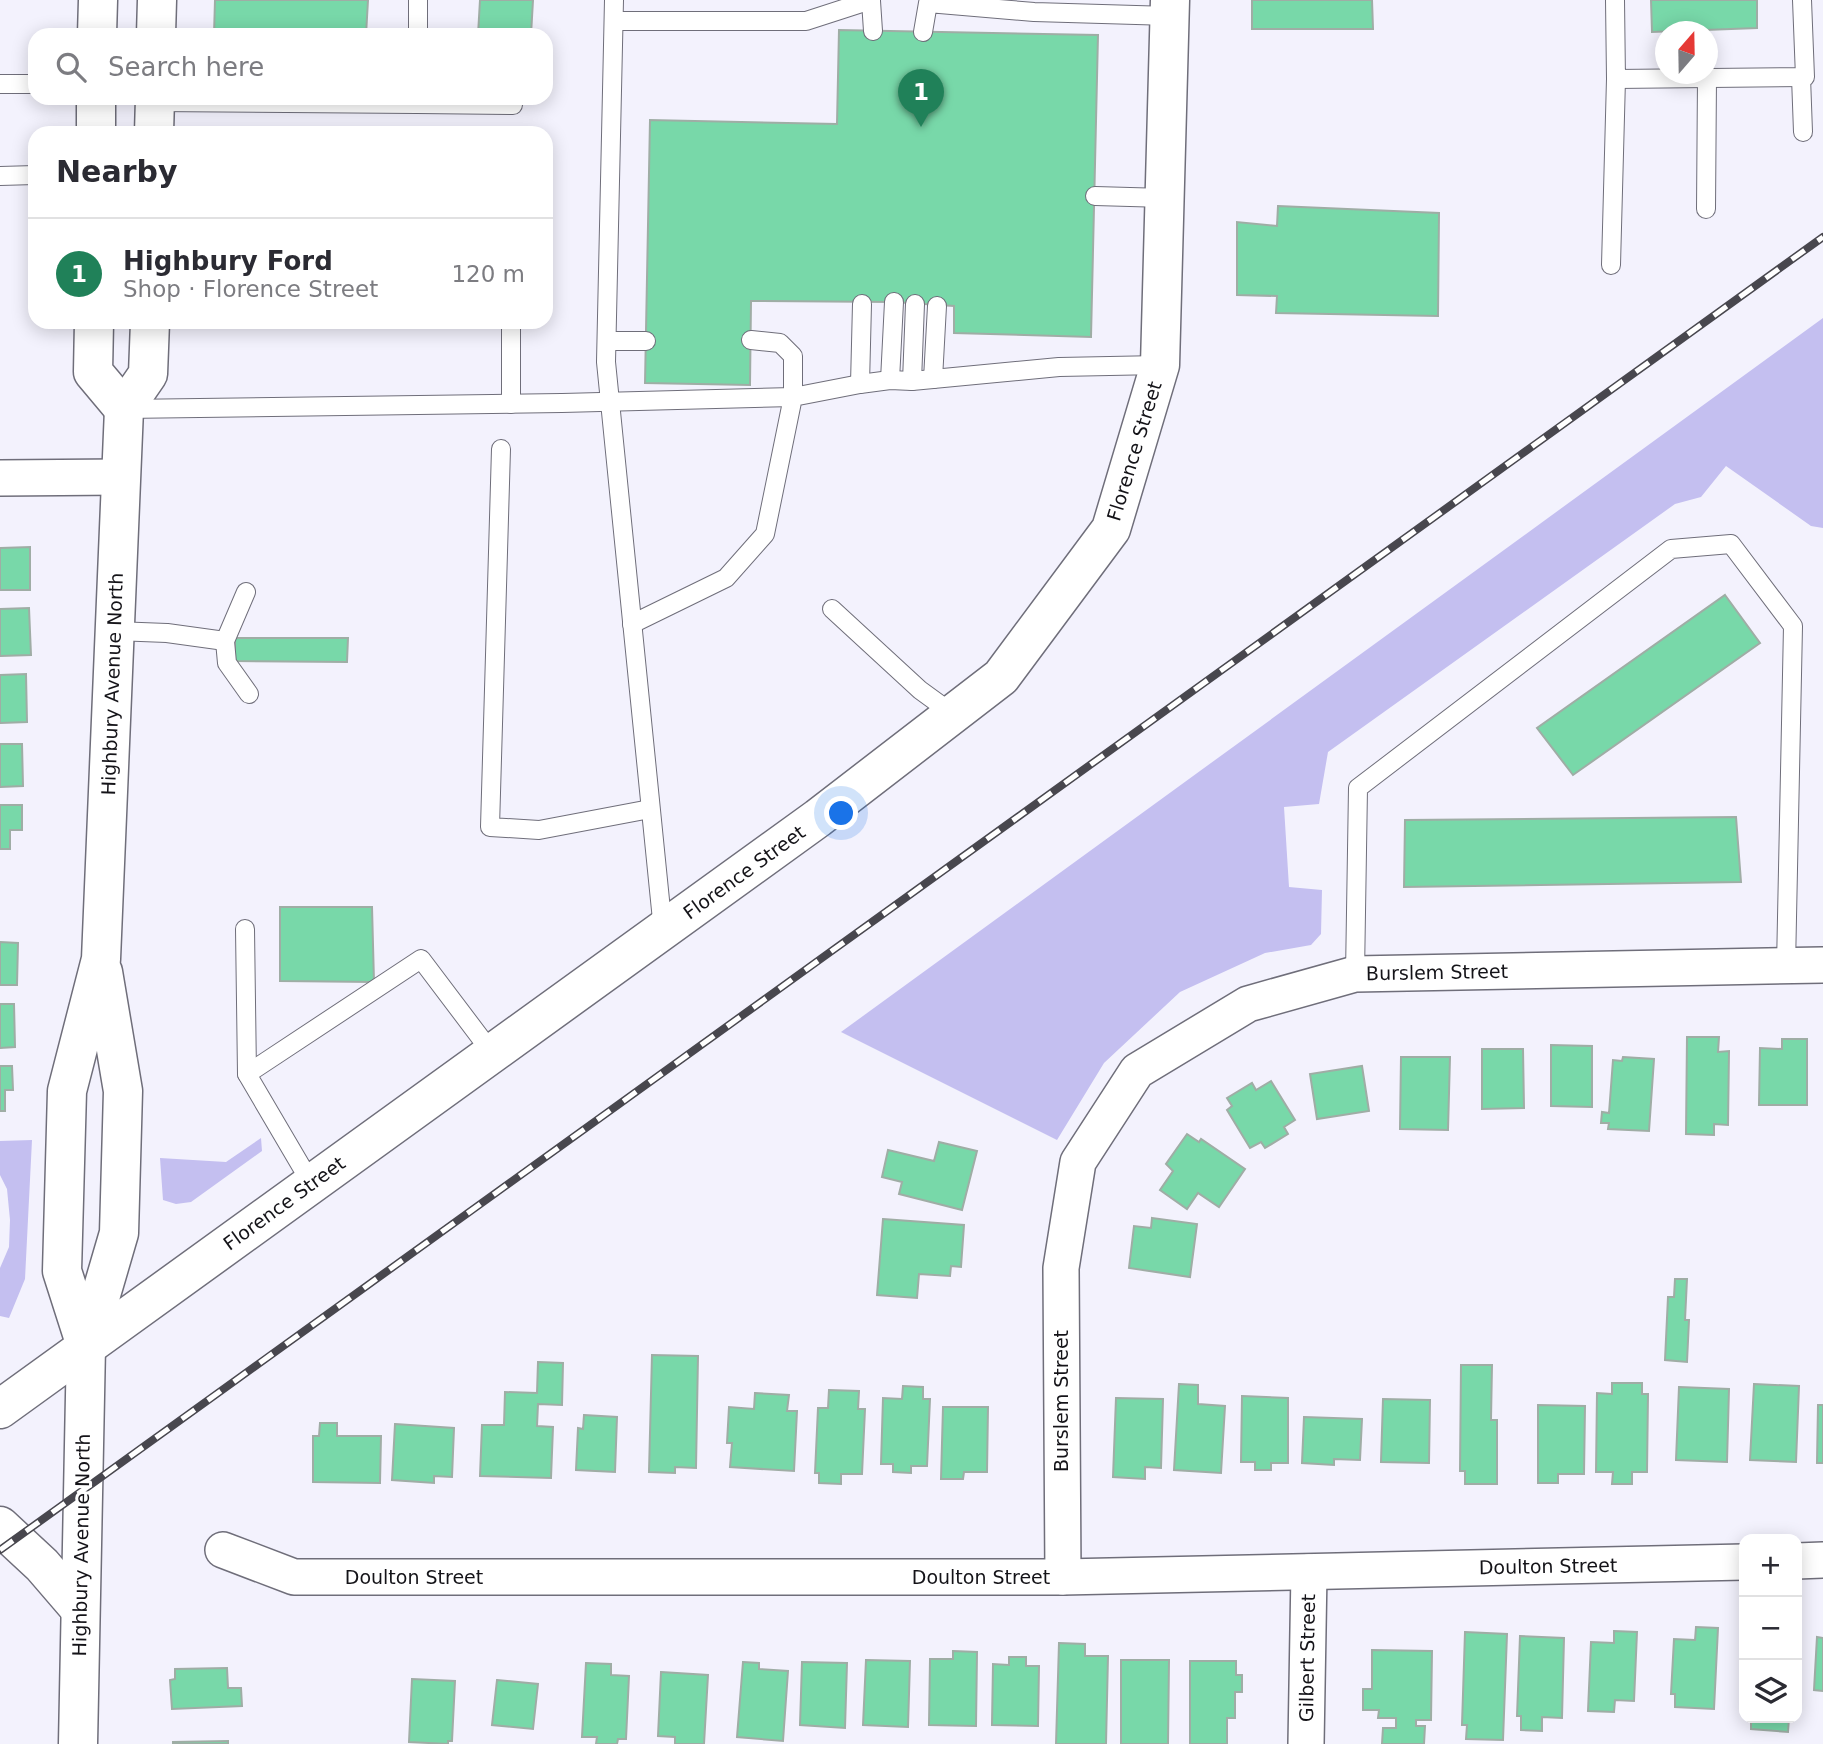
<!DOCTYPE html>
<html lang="en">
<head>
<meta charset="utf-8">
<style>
  body { margin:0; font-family:"DejaVu Sans",sans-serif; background:#f2f2f3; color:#2b2b33 }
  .controls { position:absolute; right:21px; bottom:21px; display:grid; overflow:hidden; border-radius:14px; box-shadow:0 4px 18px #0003 }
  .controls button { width:63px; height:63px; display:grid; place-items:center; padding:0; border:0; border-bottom:2px solid #e1e1e2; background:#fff; color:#2b2b33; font:35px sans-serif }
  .compass { position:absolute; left:1655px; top:21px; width:63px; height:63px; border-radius:50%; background:#fff; box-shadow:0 4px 18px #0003; rotate:20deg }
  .you { position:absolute; left:842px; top:814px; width:24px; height:24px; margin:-18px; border:5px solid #fff; border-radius:50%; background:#1a73e8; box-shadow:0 0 0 10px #1a73e833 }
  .badge { display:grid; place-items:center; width:46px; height:46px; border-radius:50%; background:#208159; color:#fff; font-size:23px; font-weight:700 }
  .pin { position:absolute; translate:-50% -58px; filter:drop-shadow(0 2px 4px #0008) }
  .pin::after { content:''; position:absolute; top:37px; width:24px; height:21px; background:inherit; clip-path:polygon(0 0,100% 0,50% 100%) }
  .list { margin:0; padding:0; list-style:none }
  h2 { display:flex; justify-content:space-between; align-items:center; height:91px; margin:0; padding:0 28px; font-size:30px }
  h2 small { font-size:23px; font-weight:400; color:#7c7c81 }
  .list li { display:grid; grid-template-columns:46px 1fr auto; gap:21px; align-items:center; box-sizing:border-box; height:112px; padding:0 28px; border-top:2px solid #e1e1e2 }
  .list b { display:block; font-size:26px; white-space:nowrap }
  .list p { margin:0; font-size:23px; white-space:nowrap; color:#7c7c81 }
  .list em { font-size:23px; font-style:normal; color:#7c7c81 }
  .icon { flex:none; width:38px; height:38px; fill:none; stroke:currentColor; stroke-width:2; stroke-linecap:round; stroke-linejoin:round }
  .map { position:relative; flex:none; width:1823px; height:1744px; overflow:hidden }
  .search { position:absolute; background:#fff; box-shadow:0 4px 18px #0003; left:28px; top:28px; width:525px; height:77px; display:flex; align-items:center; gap:18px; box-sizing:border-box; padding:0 24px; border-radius:21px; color:#7c7c81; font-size:26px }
  .panel { position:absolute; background:#fff; box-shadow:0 4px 18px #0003; left:28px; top:126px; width:525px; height:203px; border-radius:21px }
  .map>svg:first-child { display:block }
  .green { fill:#c4bff0 }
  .building { fill:#78d8a9; stroke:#9fada5; stroke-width:2 }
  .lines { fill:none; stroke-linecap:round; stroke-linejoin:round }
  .lane-casing { stroke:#6f6e7a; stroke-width:20 }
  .street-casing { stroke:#6f6e7a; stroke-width:38 }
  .secondary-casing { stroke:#6f6e7a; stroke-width:41 }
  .lane { stroke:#fff; stroke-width:18 }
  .street { stroke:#fff; stroke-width:35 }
  .secondary { stroke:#fff; stroke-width:38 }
  .rail-casing { stroke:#48474e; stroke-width:8 }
  .rail { stroke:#fff; stroke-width:5; stroke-dasharray:16; stroke-linecap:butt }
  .labels { text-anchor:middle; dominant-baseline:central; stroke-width:6; stroke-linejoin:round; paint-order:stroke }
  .street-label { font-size:19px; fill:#141318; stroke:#fff }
</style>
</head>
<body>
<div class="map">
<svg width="1823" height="1744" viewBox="0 0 1823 1744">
  <rect width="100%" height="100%" fill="#f3f2fd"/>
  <g class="green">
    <polygon points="1823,318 1823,528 1811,526 1726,466 1701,497 1675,504 1328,752 1319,804 1284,807 1289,887 1322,890 1321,934 1311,945 1265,953 1180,992 1104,1063 1057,1140 841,1032"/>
    <polygon points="261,1138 262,1151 191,1202 176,1204 163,1200 160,1158 226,1162"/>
    <polygon points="32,1140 25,1279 9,1318 0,1316 0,1268 9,1247 10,1220 7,1189 0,1175 0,1141"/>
  </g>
  <g class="building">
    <polygon points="215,0 368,0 366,35 214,35"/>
    <polygon points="480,0 533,0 531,35 478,35"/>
    <polygon points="1252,0 1372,0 1373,29 1252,29"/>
    <polygon points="1651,0 1757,0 1757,28 1652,32"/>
    <polygon points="839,30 1098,35 1091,337 954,333 954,306 894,302 751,301 750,385 645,383 650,120 837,124"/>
    <polygon points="1278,206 1439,213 1438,316 1276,313 1277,296 1237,295 1237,222 1277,226"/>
    <polygon points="30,547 30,590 0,590 0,548"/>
    <polygon points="1725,595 1760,643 1573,775 1537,728"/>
    <polygon points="29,608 31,655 0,656 0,609"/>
    <polygon points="235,638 348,638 347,662 235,661"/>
    <polygon points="26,674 27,722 0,723 0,675"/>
    <polygon points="0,744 22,744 23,786 0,787"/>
    <polygon points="0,805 22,805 22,830 10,830 10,849 0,849"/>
    <polygon points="1736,817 1741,882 1404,887 1405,820"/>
    <polygon points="280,907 372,907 374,982 280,981"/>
    <polygon points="0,942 18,943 17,985 0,985"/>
    <polygon points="0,1004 14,1004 15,1047 0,1048"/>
    <polygon points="1687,1037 1719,1037 1718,1052 1729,1051 1728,1125 1714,1124 1714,1135 1686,1134"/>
    <polygon points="1782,1039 1807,1039 1807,1105 1759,1105 1760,1048 1782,1049"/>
    <polygon points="1551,1045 1592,1046 1592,1107 1551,1106"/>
    <polygon points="1482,1049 1523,1049 1524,1108 1482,1109"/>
    <polygon points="1401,1057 1450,1057 1448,1130 1400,1129"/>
    <polygon points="1623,1057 1654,1059 1649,1131 1608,1129 1609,1123 1601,1123 1602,1112 1609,1113 1613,1060 1622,1061"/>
    <polygon points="0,1066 12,1066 13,1090 5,1090 5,1111 0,1111"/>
    <polygon points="1362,1066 1369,1111 1317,1119 1310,1074"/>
    <polygon points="1271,1081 1295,1120 1284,1127 1288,1134 1265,1148 1261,1142 1250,1148 1227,1110 1232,1106 1227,1098 1252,1083 1256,1090"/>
    <polygon points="1187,1134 1199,1142 1201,1139 1245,1169 1219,1207 1198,1193 1187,1209 1160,1190 1173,1171 1166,1164"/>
    <polygon points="939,1142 977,1151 962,1210 899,1194 902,1182 882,1177 888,1150 934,1161"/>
    <polygon points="1152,1218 1197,1224 1190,1277 1129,1268 1134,1226 1151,1228"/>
    <polygon points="883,1219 964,1225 961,1267 951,1266 950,1276 919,1274 917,1298 877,1295"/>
    <polygon points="1675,1279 1687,1279 1685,1320 1689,1320 1687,1362 1665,1360 1668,1297 1674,1297"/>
    <polygon points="652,1355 698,1356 696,1468 675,1467 675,1473 649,1472"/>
    <polygon points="538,1362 563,1363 562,1405 538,1404 537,1426 553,1427 551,1478 480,1476 482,1425 504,1425 505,1392 537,1393"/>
    <polygon points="1461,1365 1492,1365 1491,1420 1497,1420 1497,1484 1465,1484 1465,1471 1460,1471"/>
    <polygon points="1612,1383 1642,1383 1642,1394 1648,1394 1647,1472 1632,1472 1632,1484 1612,1484 1613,1472 1596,1472 1597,1393 1612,1394"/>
    <polygon points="1179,1384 1198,1385 1198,1404 1225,1406 1221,1473 1174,1470"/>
    <polygon points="1754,1384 1799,1386 1796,1462 1750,1460"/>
    <polygon points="903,1386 923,1387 923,1399 930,1399 927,1466 911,1466 911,1473 893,1472 893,1464 881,1464 883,1398 902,1399"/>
    <polygon points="1679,1387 1729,1389 1727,1462 1676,1460"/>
    <polygon points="829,1390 859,1391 858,1409 865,1409 862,1474 841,1474 841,1484 819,1483 819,1473 815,1473 818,1408 828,1408"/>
    <polygon points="755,1393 789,1395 787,1411 797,1411 794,1471 730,1467 732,1443 727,1443 729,1407 754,1409"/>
    <polygon points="1242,1396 1288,1398 1288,1463 1271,1463 1271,1470 1255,1470 1255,1462 1241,1462"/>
    <polygon points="1116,1398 1163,1399 1161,1468 1145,1467 1145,1479 1113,1477"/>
    <polygon points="1383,1399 1430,1400 1429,1463 1381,1462"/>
    <polygon points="1538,1405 1585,1406 1584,1474 1558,1474 1558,1483 1538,1483"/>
    <polygon points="1818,1405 1823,1405 1823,1463 1817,1463"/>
    <polygon points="943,1407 988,1407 987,1472 964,1472 963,1479 941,1479"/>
    <polygon points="584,1415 617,1417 615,1472 576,1470 578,1428 583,1429"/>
    <polygon points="1304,1417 1362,1419 1360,1460 1334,1459 1334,1465 1302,1463"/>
    <polygon points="320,1423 337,1423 337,1436 381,1436 380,1483 313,1482 313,1436 319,1436"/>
    <polygon points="395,1424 454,1428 452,1477 434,1476 434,1483 392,1480"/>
    <polygon points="1696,1627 1718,1628 1714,1709 1675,1707 1675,1694 1671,1694 1674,1639 1695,1640"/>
    <polygon points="1614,1631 1637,1632 1634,1701 1615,1700 1614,1712 1588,1711 1591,1642 1614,1643"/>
    <polygon points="1465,1632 1507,1634 1503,1740 1466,1739 1467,1725 1462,1725"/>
    <polygon points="1520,1636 1564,1638 1562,1718 1542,1717 1542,1731 1521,1730 1521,1716 1517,1716"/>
    <polygon points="1817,1637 1823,1638 1823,1691 1814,1690"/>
    <polygon points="1059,1643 1085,1644 1085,1656 1108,1656 1106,1744 1056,1744"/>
    <polygon points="1372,1650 1432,1651 1431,1720 1416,1720 1416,1726 1425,1726 1424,1744 1382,1744 1383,1728 1396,1728 1396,1718 1378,1718 1379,1710 1363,1710 1363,1689 1372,1689"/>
    <polygon points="953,1651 977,1652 976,1726 929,1725 930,1659 953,1659"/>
    <polygon points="1009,1657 1026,1657 1026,1666 1039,1666 1038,1726 992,1725 993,1664 1009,1665"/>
    <polygon points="866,1660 910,1661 908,1727 863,1725"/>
    <polygon points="1121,1660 1169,1660 1168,1744 1121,1744"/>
    <polygon points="1190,1661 1236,1661 1236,1675 1242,1675 1242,1692 1235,1692 1235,1718 1227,1718 1227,1744 1190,1744"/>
    <polygon points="743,1662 759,1663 759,1669 788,1671 783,1741 737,1737"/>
    <polygon points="802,1662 847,1663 845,1728 800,1725"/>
    <polygon points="586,1663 611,1664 611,1675 629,1676 626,1739 618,1739 617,1744 596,1744 597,1737 582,1737"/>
    <polygon points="227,1668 228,1688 241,1688 242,1706 172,1709 170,1680 175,1679 175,1669"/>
    <polygon points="661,1672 708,1675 704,1744 675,1744 675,1737 658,1736"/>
    <polygon points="412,1679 455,1681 452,1741 448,1741 448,1744 409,1742"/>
    <polygon points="497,1680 538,1684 533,1729 492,1725"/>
    <polygon points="1751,1718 1789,1718 1788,1732 1751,1729"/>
    <polygon points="228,1741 228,1744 173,1744 173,1742"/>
  </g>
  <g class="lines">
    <g class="lane-casing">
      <g id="lane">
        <polyline points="614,0 606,362 663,930"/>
        <polyline points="1615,0 1616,79 1805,77 1802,0"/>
        <polyline points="871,1 873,31"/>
        <polyline points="614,21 806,21 871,0"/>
        <polyline points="923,32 928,3 1034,12 1170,16"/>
        <polyline points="418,35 418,0"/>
        <polyline points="1801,77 1803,132"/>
        <polyline points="0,84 35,84"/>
        <polyline points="154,102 417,104 417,98"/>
        <polyline points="417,104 513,105 513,98"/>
        <polyline points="0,176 35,175"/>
        <polyline points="1095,196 1165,198"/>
        <polyline points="1706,209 1707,78"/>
        <polyline points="1611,265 1616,79"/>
        <polyline points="511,322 511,404"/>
        <polyline points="607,341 646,341"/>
        <polyline points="933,379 937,306"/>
        <polyline points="890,380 894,302"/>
        <polyline points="912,381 915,304"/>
        <polyline points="860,384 862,304"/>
        <polyline points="124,409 562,403 793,397 793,356 780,343 751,340"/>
        <polyline points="501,449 490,827 539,830 650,809"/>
        <polyline points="246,592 225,641 227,663 249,694"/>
        <polyline points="832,609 920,690 953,714"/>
        <polyline points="632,624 726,578 765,534 793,397 860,384 890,380 912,381 1059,367 1160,365"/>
        <polyline points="115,631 167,633 225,641"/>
        <polyline points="245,929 247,1074"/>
        <polyline points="1355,974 1358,788 1671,549 1731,544 1793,626 1786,966"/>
        <polyline points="311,1183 247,1074 421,959 492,1053"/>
      </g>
    </g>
    <g class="street-casing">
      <g id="street">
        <polyline points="0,478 121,477"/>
        <polyline points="223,1550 294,1577 1063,1577 1744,1562"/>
        <polyline points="1797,1561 1823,1560"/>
        <polyline points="1063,1577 1061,1268 1078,1162 1137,1071 1248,1004 1355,974 1823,965"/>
        <polyline points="1306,1744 1309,1572"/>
      </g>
    </g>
    <g class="secondary-casing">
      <g id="secondary">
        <polyline points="97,35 98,0"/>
        <polyline points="156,35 157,0"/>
        <polyline points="96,133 96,98"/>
        <polyline points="154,133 155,98"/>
        <polyline points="94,322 93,372 124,409"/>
        <polyline points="86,1346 62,1271 67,1091 101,959 124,409 148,374 150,322"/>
        <polyline points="0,1409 818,818 1001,677 1111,529 1160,365 1170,0"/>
        <polyline points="0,1526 42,1565 79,1608"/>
        <polyline points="78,1744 86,1346 119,1233 123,1091 103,972"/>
      </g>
    </g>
    <use href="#lane" class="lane"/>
    <use href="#street" class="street"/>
    <use href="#secondary" class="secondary"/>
    <g class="rail-casing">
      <polyline id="rail" points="0,1550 1823,237"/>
    </g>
    <use href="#rail" class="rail"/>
  </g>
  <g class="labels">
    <g class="street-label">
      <text transform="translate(1134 451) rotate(-73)">Florence Street</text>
      <text transform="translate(112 684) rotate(-88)">Highbury Avenue North</text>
      <text transform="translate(744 872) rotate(-36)">Florence Street</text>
      <text transform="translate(1437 972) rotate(-1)">Burslem Street</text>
      <text transform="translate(284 1203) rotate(-36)">Florence Street</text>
      <text transform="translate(1061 1401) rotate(-90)">Burslem Street</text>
      <text transform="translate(81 1545) rotate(-89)">Highbury Avenue North</text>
      <text transform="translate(1548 1566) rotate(-1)">Doulton Street</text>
      <text x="414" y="1577">Doulton Street</text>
      <text x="981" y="1577">Doulton Street</text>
      <text transform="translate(1307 1658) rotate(-89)">Gilbert Street</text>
    </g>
  </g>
</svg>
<div class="controls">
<button>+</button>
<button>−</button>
<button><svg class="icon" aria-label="layers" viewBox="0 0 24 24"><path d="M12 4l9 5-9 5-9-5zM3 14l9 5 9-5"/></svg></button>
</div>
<svg class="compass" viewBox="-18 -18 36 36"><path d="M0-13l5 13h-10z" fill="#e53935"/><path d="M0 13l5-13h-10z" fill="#7c7c81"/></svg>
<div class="you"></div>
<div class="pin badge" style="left:921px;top:127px">1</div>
<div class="search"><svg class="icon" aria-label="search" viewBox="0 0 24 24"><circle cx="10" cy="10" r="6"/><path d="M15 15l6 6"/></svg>Search here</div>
<section class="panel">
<h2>Nearby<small></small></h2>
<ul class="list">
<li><span class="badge">1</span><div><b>Highbury Ford</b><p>Shop · Florence Street</p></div><em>120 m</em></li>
</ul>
</section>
</div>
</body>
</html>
